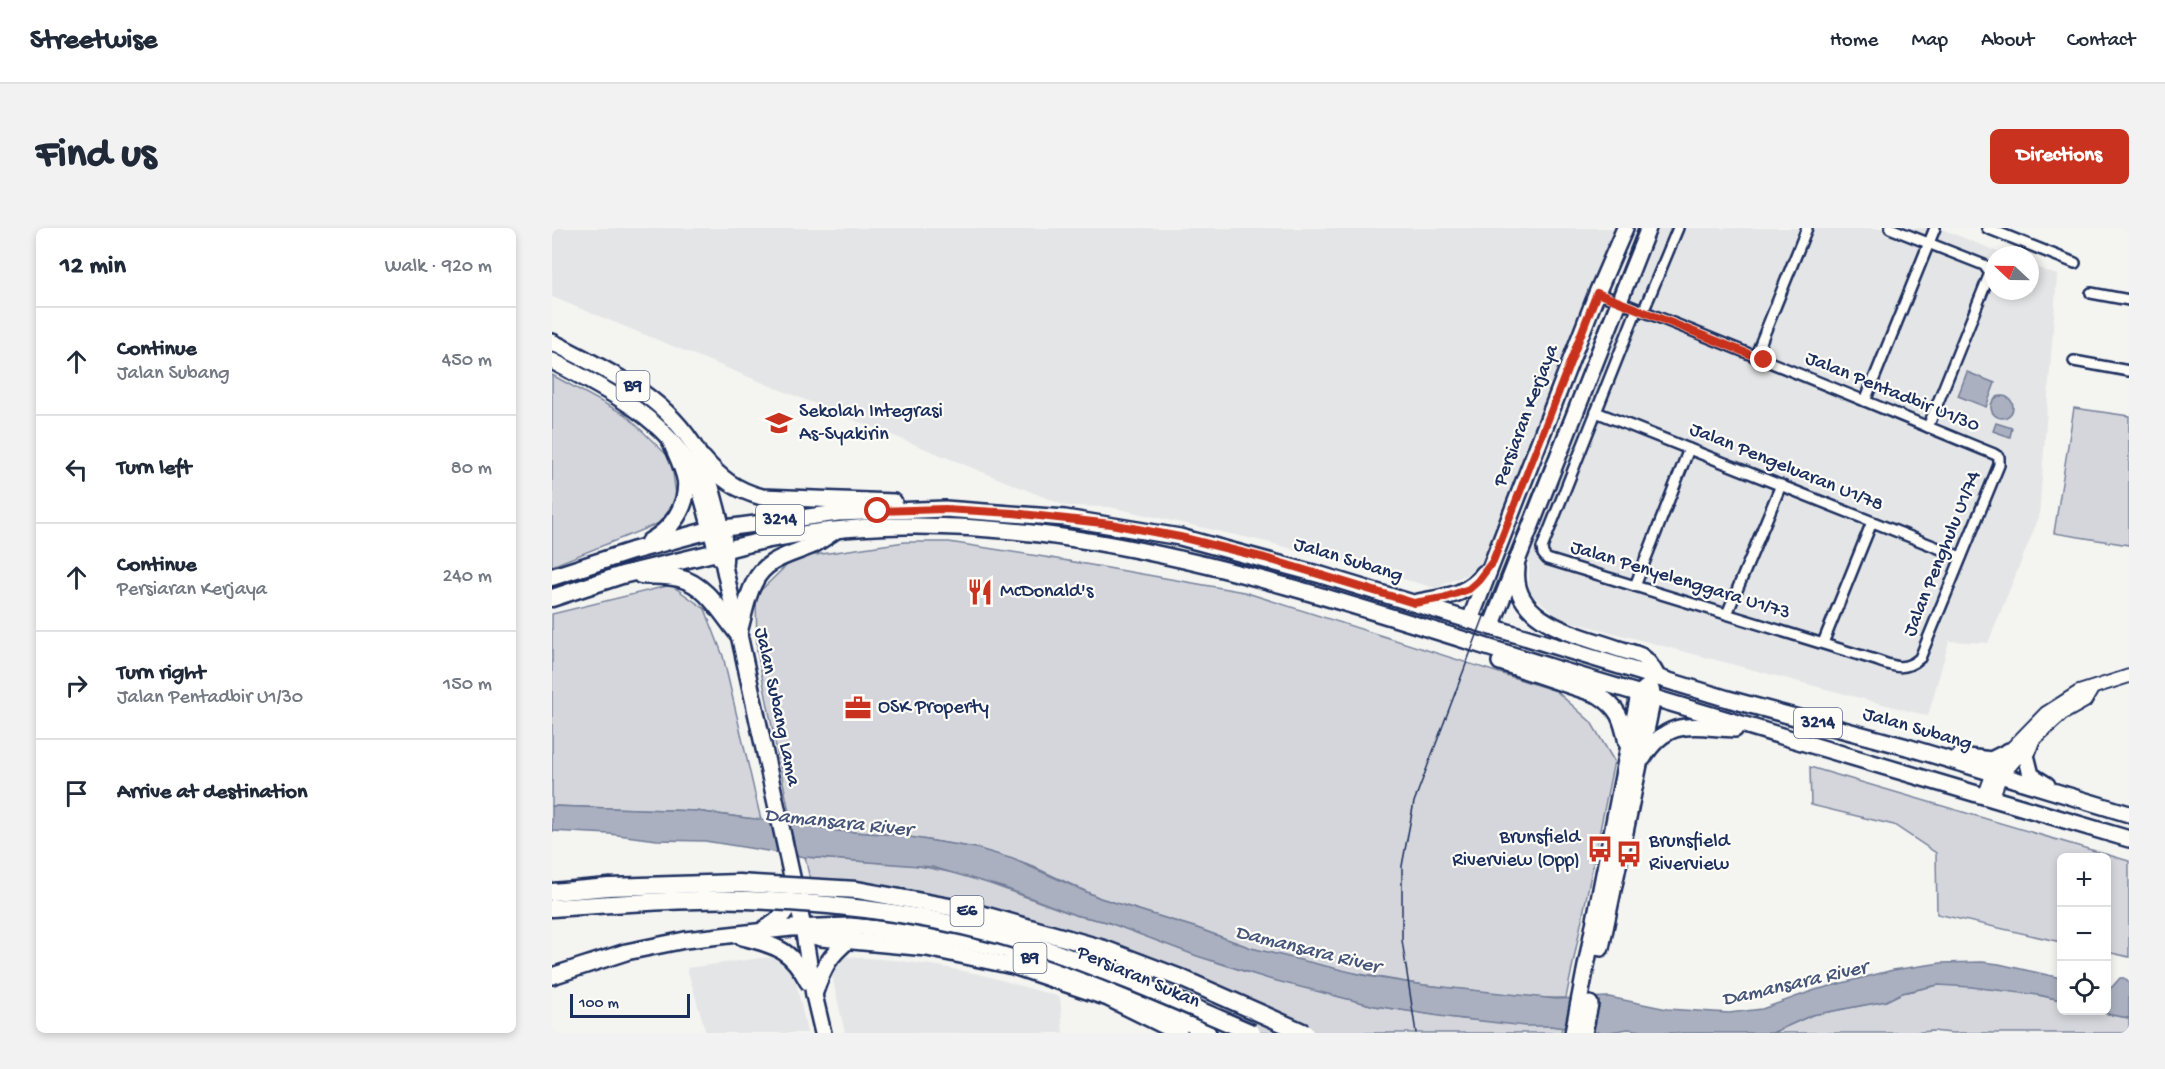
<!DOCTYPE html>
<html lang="en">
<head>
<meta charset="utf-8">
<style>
  body { margin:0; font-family:"Gochi Hand",sans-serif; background:#f2f2f3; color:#1f2937 }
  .controls { position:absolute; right:18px; bottom:18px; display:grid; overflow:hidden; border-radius:9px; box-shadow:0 3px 9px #0003 }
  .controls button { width:54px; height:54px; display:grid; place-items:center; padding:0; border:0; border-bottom:2px solid #e0e1e3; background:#fff; color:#1f2937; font:30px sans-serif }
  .compass { position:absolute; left:1433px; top:18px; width:54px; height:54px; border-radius:50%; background:#fff; box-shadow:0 3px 9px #0003; rotate:292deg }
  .scale { position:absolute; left:18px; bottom:15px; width:120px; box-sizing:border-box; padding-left:6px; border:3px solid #1b2f5e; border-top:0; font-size:16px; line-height:21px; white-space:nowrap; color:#1b2f5e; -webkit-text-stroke:4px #fdfcf7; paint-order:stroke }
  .stop { position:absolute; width:18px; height:18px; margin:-14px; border:4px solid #c8321e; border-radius:50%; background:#fff }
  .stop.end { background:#c8321e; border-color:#fff; box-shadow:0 2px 6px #0008 }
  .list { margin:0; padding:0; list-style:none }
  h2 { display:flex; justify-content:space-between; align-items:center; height:78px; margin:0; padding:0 24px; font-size:26px }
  h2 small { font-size:20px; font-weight:400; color:#747a83 }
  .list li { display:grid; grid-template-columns:39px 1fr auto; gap:18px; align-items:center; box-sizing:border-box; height:108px; padding:0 24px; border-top:2px solid #e0e1e3 }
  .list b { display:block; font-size:22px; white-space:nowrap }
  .list p { margin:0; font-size:20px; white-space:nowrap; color:#747a83 }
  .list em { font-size:20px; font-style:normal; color:#747a83 }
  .icon { flex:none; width:33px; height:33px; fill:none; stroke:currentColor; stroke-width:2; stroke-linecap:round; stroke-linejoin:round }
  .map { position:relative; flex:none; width:1577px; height:805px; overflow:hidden; border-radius:9px }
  header { display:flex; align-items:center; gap:36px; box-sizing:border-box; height:84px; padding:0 30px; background:#fff; border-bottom:2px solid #e0e1e3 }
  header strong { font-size:28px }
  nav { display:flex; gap:33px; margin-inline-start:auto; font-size:21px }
  .intro { display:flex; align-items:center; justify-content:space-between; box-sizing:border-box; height:144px; padding:0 36px }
  h1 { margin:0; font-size:42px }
  .button { padding:15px 27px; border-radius:9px; background:#c8321e; color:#fff; font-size:21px; font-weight:700 }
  main { display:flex; gap:36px; padding:0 36px }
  aside { flex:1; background:#fff; border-radius:9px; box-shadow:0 3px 9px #0003 }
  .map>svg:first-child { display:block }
  .built { fill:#e4e5e6 }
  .green { fill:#d4d6db; stroke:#78829c; stroke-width:1.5 }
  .water { fill:#aab0bf; stroke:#717c98; stroke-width:1.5 }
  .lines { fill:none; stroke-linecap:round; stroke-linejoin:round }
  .minor-casing { stroke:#1b2f5e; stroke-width:14 }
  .tertiary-casing { stroke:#1b2f5e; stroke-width:16 }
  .primary-casing { stroke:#1b2f5e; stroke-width:20 }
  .motorway-casing { stroke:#1b2f5e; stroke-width:21 }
  .minor { stroke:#fdfcf7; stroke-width:9 }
  .tertiary { stroke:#fdfcf7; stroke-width:12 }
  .primary { stroke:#fdfcf7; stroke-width:15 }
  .motorway { stroke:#fdfcf7; stroke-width:16 }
  .tram { stroke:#1b2f5e; stroke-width:1.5 }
  .motorway-bridge-casing { stroke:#1b2f5e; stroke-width:21; stroke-linecap:butt }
  .motorway-bridge { stroke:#fdfcf7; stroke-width:16 }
  .route { stroke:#c8321e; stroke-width:8 }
  .labels { text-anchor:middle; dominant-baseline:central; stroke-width:4.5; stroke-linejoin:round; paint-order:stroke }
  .shield { fill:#fdfcf7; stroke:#5f6c8c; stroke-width:1.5 }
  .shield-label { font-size:18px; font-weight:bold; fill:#1b2f5e }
  .street-label { font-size:20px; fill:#1b2f5e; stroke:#fdfcf7 }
  .poi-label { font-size:20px; fill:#1b2f5e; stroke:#fdfcf7; text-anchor:start }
  .water-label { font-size:21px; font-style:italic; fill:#46567b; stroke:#fdfcf7 }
</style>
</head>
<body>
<header>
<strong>Streetwise</strong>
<nav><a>Home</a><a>Map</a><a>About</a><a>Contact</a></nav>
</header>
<div class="intro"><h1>Find us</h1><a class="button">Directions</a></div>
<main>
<aside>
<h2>12 min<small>Walk · 920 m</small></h2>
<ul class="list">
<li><svg class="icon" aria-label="ahead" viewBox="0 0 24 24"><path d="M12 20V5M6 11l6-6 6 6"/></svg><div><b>Continue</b><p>Jalan Subang</p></div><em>450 m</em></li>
<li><svg class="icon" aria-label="left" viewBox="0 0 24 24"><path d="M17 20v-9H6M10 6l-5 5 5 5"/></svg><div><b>Turn left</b></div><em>80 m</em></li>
<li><svg class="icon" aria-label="ahead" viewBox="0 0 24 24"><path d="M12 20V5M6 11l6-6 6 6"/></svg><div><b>Continue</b><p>Persiaran Kerjaya</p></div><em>240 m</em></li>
<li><svg class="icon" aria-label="right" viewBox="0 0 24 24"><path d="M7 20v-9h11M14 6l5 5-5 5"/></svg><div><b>Turn right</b><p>Jalan Pentadbir U1/30</p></div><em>150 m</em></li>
<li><svg class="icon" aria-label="arrive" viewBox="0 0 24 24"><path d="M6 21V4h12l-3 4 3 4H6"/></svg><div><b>Arrive at destination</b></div></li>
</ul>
</aside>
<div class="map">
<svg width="1577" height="805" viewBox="0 0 1577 805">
  <rect width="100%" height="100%" fill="#f4f4f1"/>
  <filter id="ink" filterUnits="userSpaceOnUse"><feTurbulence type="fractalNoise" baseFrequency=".0167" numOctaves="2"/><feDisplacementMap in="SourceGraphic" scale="12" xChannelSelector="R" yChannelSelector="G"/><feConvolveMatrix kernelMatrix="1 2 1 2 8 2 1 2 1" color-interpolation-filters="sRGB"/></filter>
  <g filter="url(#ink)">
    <g class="built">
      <polygon points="0,0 1065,0 927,341 884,360 719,315 558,279 514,278 0,69"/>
      <polygon points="1107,0 1387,0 1454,27 1442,27 1442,63 1478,63 1478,37 1505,47 1487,289 1436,415 1397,413 1376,488 1009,391 977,364 977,325"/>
      <polygon points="291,728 341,732 386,738 431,747 508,769 511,805 293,805 279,743"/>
      <polygon points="224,729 242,744 255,805 154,805 135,740 209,730"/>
    </g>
    <g class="green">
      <polygon points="0,147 74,187 119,231 124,267 115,292 0,338"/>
      <polygon points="1522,180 1577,188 1577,317 1502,305"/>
      <polygon points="353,314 397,314 499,330 692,364 1004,463 1039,494 1062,533 1014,770 986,770 872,757 796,744 699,720 645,700 548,670 482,639 424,620 345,607 286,603 239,594 205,423 204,367 242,330"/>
      <polygon points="119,357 153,381 171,428 209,592 144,583 0,578 0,386"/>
      <polygon points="1258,539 1577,633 1577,729 1555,724 1554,630 1510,630 1509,714 1385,686 1384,625 1342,597 1259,577"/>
      <polygon points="253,629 362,637 417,648 523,687 555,694 694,744 823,778 911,791 1010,799 1009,805 665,805 378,704 285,689 265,682"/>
      <path d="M1386 757C1419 755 1476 764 1509 772L1510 782 1546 783 1560 787 1577 790V805H1400L1380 803 1360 805H1220L1260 787 1333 773 1350 765Z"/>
    </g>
    <g class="water">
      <polygon points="1415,144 1443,155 1434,179 1406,168"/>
      <circle cx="1450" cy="179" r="11"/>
      <polygon points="1444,195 1460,200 1458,209 1441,203"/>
      <polygon points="0,578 144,583 194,590 239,594 286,603 345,607 424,620 461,631 548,670 645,700 699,720 815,748 872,757 1004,771 1057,769 1115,781 1177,785 1210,781 1263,762 1341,742 1389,735 1430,734 1447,736 1509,750 1509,772 1487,767 1419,759 1386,757 1350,765 1334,773 1260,787 1220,805 1104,805 1076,801 1053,805 998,798 973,798 894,789 823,778 717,751 645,728 555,694 523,687 453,660 380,639 253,629 153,613 105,612 58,606 0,603"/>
      <polygon points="1568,750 1572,750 1577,755 1577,790 1560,787 1546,783 1554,782 1555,761 1560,759"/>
    </g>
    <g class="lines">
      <g class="minor-casing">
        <g id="minor">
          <polyline points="1338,0 1432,37 1438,45 1376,199"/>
          <polyline points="1435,0 1523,35"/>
          <path d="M1045 65C1178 117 1310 172 1442 226L1447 229V237L1368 430C1350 446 1338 436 1317 430L995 331 991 326 990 320 1085 81"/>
          <polyline points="1539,65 1577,72"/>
          <polyline points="1091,84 1126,0"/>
          <polyline points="1203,129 1255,0"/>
          <polyline points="1522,133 1577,143"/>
          <polyline points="1313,173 1383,0"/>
          <polyline points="1044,184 1409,329"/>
          <polyline points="1083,358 1137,221"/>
          <polyline points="1175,386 1229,257"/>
          <polyline points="1271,415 1320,294"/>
        </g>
      </g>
      <g class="tertiary-casing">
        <g id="tertiary">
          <polyline points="1432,569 1443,539 1457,523 1494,485 1527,464 1577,448"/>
          <polyline points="1440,571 1448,549 1479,514 1510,486 1533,473 1540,461"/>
        </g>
      </g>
      <g class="primary-casing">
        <g id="primary">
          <path d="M0 114C54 142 113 167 145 223 153 236 158 255 162 270 168 293 175 314 172 338L251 699 262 767 271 805"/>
          <path d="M0 133C51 160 110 187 139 241 152 266 157 297 165 324L170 333"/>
          <path d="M151 230C169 251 184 262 210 269L342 274"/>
          <polyline points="158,302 286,285 393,281 513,290 628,309 769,347 1176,471 1355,519 1577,586"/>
          <path d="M165 324C445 245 749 363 1015 444 1202 500 1390 556 1577 611"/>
          <path d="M965 340C958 395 1028 407 1067 421 1074 423 1083 425 1089 428 1097 433 1102 442 1106 450"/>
          <path d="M866 374C892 369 917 367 932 345"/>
          <polyline points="918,392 1045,65 1073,0"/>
          <polyline points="939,399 1096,0"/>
          <path d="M187 404C192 388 194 370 202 355 214 329 241 327 263 316 270 312 277 307 283 303"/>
          <path d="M948 434 1046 467C1067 480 1070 491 1075 515"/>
          <polyline points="1479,514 1474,527 1479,547 1495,557"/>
          <polyline points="1408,528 1439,532 1457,523"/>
          <path d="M1091 530C1116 489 1141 499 1183 501"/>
          <polyline points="251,699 261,708 269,710 375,720 461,738 556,770 627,805"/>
          <path d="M213 700C229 693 236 681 243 665"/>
          <path d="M190 709C225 718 239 721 256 754"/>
          <polyline points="1049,720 1101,469 1099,461"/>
          <polyline points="0,748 74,724 133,712 239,700 298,698 376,706 456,722 554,754 656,805"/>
          <path d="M263 764C272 738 277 728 298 711"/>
          <polyline points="1021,805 1087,466 1094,460"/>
          <polyline points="1032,805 1038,776"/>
        </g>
      </g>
      <g class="motorway-casing">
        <g id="motorway">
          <path d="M97 314C119 302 136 279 134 253 132 240 124 225 119 213"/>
          <path d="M89 347C101 348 114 347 127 350 154 356 170 386 187 407"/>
          <polyline points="0,349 80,323 158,302"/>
          <polyline points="0,370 70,347 165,324"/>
          <polyline points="0,664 57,659"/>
          <polyline points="0,680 59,676"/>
        </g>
      </g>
      <use href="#minor" class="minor"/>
      <use href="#tertiary" class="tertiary"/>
      <use href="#primary" class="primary"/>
      <use href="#motorway" class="motorway"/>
      <polyline class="tram" points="864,805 850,712 850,638 862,574 936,378 1088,0"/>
      <g class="motorway-bridge-casing">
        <g id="motorway-bridge">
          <polyline points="57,659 187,655 305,662 414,682 552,721 631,751 753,805"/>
          <path d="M59 676C104 674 150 670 195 672 291 675 389 688 481 717 556 742 628 774 700 805"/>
        </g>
      </g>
      <use href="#motorway-bridge" class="motorway-bridge"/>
    </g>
  </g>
  <g class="lines" filter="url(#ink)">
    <polyline class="route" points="326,283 393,281 461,285 559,296 628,309 713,330 862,375 891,370 917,361 926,353 941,333 1045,65 1212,132"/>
  </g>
  <defs>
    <g id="school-bare" transform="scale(2.07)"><path d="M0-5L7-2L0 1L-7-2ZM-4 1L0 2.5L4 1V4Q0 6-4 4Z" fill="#c8321e" stroke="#fdfcf7" stroke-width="2.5" paint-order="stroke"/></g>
    <g id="restaurant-bare" transform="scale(2.07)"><path d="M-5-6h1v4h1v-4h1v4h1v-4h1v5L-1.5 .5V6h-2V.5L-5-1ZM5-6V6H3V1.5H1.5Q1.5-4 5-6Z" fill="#c8321e" stroke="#fdfcf7" stroke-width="2.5" paint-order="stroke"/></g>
    <g id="office-bare" transform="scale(2.07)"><path d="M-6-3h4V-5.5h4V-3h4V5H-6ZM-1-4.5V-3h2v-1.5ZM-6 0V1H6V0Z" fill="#c8321e" stroke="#fdfcf7" stroke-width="2.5" paint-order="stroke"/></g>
    <g id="bus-bare" transform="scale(2.07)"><path d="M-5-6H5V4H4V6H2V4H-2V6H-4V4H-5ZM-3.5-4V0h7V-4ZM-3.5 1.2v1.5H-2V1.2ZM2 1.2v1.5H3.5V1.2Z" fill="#c8321e" stroke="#fdfcf7" stroke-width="2.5" paint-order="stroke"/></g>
  </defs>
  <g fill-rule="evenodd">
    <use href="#school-bare" x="227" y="195"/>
    <use href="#restaurant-bare" x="428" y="364"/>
    <use href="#office-bare" x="306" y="480"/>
    <use href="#bus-bare" x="1048" y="621"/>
    <use href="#bus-bare" x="1077" y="626"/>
  </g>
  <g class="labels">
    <g class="shield">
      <rect x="64.5" y="143" width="33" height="30" rx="4.5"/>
      <rect x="204" y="277" width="48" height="30" rx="4.5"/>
      <rect x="1242" y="480" width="48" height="30" rx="4.5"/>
      <rect x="398.5" y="668" width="33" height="30" rx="4.5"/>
      <rect x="461.5" y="715" width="33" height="30" rx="4.5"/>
    </g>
    <g class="shield-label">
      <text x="81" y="158">B9</text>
      <text x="228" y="292">3214</text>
      <text x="1266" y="495">3214</text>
      <text x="415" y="683">E6</text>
      <text x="478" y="730">B9</text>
    </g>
    <g class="street-label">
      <text transform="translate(1340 165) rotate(22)">Jalan Pentadbir U1/30</text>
      <text transform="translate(975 188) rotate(-69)">Persiaran Kerjaya</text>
      <text transform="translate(1234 240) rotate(22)">Jalan Pengeluaran U1/78</text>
      <text transform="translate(1391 326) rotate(-68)">Jalan Penghulu U1/74</text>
      <text transform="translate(796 333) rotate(17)">Jalan Subang</text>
      <text transform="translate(1128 353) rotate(17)">Jalan Penyelenggara U1/73</text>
      <text transform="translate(224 479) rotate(78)">Jalan Subang Lama</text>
      <text transform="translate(1365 502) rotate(16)">Jalan Subang</text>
      <text transform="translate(586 750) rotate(23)">Persiaran Sukan</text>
    </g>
    <g class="poi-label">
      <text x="247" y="184">Sekolah Integrasi<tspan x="247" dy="23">As-Syakirin</tspan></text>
      <text x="448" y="364">McDonald's</text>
      <text x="326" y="480">OSK Property</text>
      <text x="1028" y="610" text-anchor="end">Brunsfield<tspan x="1028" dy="23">Riverview (Opp)</tspan></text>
      <text x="1097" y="614">Brunsfield<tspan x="1097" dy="23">Riverview</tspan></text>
    </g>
    <g class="water-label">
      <text transform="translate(286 596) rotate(6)">Damansara River</text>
      <text transform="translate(755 723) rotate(14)">Damansara River</text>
      <text transform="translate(1243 757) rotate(-13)">Damansara River</text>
    </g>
  </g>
</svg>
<div class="controls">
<button>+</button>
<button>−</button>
<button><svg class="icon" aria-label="locate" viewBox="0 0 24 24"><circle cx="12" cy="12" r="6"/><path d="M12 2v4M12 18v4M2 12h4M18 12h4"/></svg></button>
</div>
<svg class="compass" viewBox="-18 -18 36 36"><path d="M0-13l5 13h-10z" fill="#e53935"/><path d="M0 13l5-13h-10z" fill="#747a83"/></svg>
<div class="scale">100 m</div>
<div class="stop" style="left:326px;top:283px"></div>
<div class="stop end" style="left:1212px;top:132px"></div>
</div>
</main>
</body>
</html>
